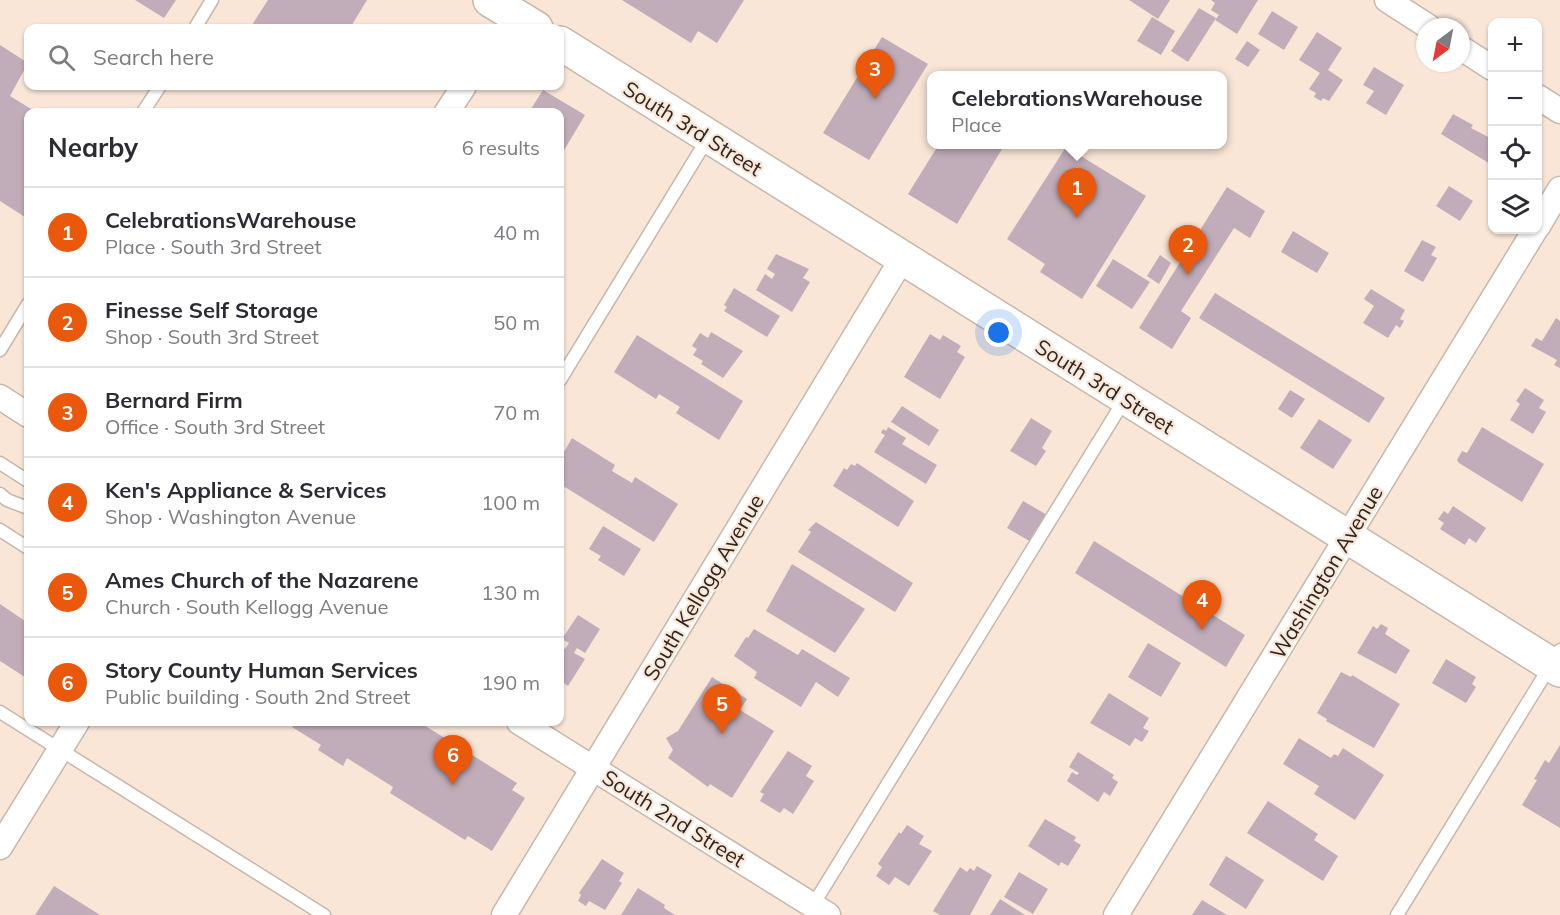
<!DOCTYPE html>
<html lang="en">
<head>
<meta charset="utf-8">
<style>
  body { margin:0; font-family:Mulish,sans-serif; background:#f2f2f3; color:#2b2b33 }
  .controls { position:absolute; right:18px; top:18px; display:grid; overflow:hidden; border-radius:12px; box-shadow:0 2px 4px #0004 }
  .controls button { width:54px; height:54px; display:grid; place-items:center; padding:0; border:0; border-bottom:2px solid #e1e1e2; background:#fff; color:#2b2b33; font:30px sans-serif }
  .compass { position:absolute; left:1416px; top:18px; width:54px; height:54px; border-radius:50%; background:#fff; box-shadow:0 2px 4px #0004; rotate:212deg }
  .you { position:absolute; left:999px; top:333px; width:21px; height:21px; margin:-15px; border:4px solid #fff; border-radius:50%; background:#1a73e8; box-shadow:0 0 0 9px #1a73e833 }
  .badge { display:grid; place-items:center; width:39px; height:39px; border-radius:50%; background:#ea580c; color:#fff; font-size:20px; font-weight:700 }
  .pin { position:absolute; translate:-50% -50px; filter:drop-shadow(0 2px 3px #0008) }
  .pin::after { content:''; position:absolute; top:32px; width:21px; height:18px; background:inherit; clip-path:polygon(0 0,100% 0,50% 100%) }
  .popup { position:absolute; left:927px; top:71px; width:300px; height:78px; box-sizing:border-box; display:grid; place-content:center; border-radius:12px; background:#fff; filter:drop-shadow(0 2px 4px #0005); font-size:20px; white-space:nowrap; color:#7c7c81 }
  .popup b { font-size:22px; color:#2b2b33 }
  .popup::after { content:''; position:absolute; left:50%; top:100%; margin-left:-12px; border:12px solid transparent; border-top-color:#fff }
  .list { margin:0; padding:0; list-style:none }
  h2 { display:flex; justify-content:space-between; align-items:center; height:78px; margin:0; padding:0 24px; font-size:26px }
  h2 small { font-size:20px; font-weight:400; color:#7c7c81 }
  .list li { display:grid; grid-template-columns:39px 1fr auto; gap:18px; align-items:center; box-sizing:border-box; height:90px; padding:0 24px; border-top:2px solid #e1e1e2 }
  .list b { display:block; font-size:22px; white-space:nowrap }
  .list p { margin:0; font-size:20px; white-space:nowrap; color:#7c7c81 }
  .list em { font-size:20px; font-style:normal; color:#7c7c81 }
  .icon { flex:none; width:33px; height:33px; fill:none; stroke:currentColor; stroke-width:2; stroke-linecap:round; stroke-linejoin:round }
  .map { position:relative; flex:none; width:1560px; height:915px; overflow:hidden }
  .search { position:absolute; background:#fff; box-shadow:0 2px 4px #0004; left:24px; top:24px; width:540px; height:66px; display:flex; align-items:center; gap:15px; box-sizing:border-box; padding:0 21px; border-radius:12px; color:#7c7c81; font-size:22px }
  .panel { position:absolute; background:#fff; box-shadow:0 2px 4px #0004; left:24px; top:108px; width:540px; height:618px; border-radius:12px }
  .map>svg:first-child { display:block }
  .building { fill:#c1adb9 }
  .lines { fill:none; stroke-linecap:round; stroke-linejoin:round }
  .service-casing { stroke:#c8b7a8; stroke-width:15 }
  .minor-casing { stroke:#c8b7a8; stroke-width:27 }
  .secondary-casing { stroke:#c8b7a8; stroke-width:36 }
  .service { stroke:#fff; stroke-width:12 }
  .minor { stroke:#fff; stroke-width:24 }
  .secondary { stroke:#fff; stroke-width:33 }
  .labels { text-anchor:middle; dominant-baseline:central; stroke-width:4.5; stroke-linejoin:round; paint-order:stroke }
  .street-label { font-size:21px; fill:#2b241f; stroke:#f9e6d7 }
</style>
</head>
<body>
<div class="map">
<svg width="1560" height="915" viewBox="0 0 1560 915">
  <rect width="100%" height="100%" fill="#f9e6d7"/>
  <g class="building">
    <polygon points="135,0 176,0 164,18"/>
    <polygon points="268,0 367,0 350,28 250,28"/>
    <polygon points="622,0 744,0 717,43 698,31 691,43"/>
    <polygon points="1129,0 1170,0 1158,19"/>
    <polygon points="1211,0 1258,0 1237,34 1215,20 1219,15 1211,10 1215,3"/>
    <polygon points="1199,8 1216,18 1188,62 1171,51"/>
    <polygon points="1272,11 1298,27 1284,50 1258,34"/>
    <polygon points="1152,17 1175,31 1161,55 1137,41"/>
    <polygon points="1317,32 1342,48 1328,70 1343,80 1329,101 1323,98 1321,101 1314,97 1316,93 1309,89 1320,73 1299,60"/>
    <polygon points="882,37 928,64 869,160 823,133"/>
    <polygon points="1247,41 1260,50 1248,67 1235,59"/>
    <polygon points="0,45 28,63 10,96 36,112 28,112 28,219 0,201"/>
    <polygon points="1374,67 1404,85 1386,115 1366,103 1374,91 1363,85"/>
    <polygon points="543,90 585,115 560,157 560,112 529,112"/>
    <polygon points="1453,114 1473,125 1471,128 1492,139 1492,165 1441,134"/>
    <polygon points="939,144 1005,144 957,224 908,194"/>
    <polygon points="1066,147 1146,196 1082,299 1040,272 1045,264 1007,239"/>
    <polygon points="1449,186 1473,201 1460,221 1436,206"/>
    <polygon points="1227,187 1265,211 1250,238 1234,228 1181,311 1191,318 1172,349 1139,328"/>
    <polygon points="1293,231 1329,253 1317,273 1281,252"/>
    <polygon points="1422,240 1436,247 1431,255 1437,258 1423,282 1404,271"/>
    <polygon points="776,254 809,269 803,278 810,282 792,312 756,290 765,274 772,279 775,274 767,269"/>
    <polygon points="1160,255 1171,263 1159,284 1147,276"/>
    <polygon points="1113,259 1150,282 1132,309 1096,286"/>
    <polygon points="734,288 780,316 767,337 724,311 727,307 724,305"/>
    <polygon points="1371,289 1405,310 1400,319 1404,321 1400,328 1396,325 1388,338 1363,323 1374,306 1364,299"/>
    <polygon points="1215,293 1385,398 1369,423 1199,318"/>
    <polygon points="1556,318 1560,321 1560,368 1554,365 1557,360 1531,346 1536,338 1542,341"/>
    <polygon points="711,332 743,351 723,378 701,364 703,361 693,355 697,349 692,346 700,333 708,338"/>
    <polygon points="930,334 940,340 943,335 961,346 957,352 965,357 940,399 904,377"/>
    <polygon points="637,335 743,401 719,440 676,413 680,407 659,394 656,399 614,372"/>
    <polygon points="1525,388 1544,400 1539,408 1546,412 1533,434 1510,420 1520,404 1516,401"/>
    <polygon points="1290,390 1305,399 1292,418 1278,409"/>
    <polygon points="902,406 939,430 929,446 891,422"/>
    <polygon points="1031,418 1052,431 1042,448 1046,451 1036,466 1010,451"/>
    <polygon points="1319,419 1352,440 1333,469 1300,448"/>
    <polygon points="888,427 906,438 902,444 937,465 926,484 874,452 885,435 881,433 883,429 886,431"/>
    <polygon points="1482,427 1544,464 1522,502 1459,463 1457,460 1462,451 1467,453"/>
    <polygon points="572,438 615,465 612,471 632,483 635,477 678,504 654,542 560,484 560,459"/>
    <polygon points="857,463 914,501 898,527 833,486 844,468 847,470 851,464 855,466"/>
    <polygon points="1023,501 1049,516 1033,543 1007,528"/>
    <polygon points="1453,506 1486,528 1476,543 1469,538 1465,545 1440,529 1444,523 1438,519 1444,511 1448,514"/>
    <polygon points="816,522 913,583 895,612 798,552 811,532 808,530"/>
    <polygon points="603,526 641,549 624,576 598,560 601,556 589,549"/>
    <polygon points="1094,541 1245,635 1226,667 1075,573"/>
    <polygon points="792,564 865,609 835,653 766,611"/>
    <polygon points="0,604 28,623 28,679 0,661"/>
    <polygon points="578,615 600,629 585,653 577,648 574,653 585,659 568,686 560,680 560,645 565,649 569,643 562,639"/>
    <polygon points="1381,624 1388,628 1385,634 1410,650 1396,674 1357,653 1373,626 1377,629"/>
    <polygon points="754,629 798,655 802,649 850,678 838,697 816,682 801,707 754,678 757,672 734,656 746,637 748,638"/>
    <polygon points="1148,643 1181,663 1161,697 1128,677"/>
    <polygon points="1446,659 1476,677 1472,684 1476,687 1466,703 1432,683"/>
    <polygon points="1341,672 1351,677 1352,675 1400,704 1374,748 1326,721 1327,719 1317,713"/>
    <polygon points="712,677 747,699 740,710 774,731 732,798 710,784 708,787 668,758 673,750 666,738 678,731"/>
    <polygon points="1109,693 1149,718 1143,728 1149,731 1142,742 1135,738 1130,746 1090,723"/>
    <polygon points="295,722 419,722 517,783 512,790 525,798 492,851 468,836 465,840 390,793 393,787 347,758 343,766 318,750 321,745 292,727"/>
    <polygon points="1299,738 1331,758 1334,754 1338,756 1343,748 1384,775 1355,820 1314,794 1319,786 1283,764"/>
    <polygon points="1560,745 1560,828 1522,805 1537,780 1534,779 1545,760 1549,763"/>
    <polygon points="788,751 812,766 806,776 814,781 793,814 784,808 780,813 760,801 764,794 760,792"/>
    <polygon points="1078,752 1114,775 1112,778 1118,782 1110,796 1104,792 1098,802 1067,781 1072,772 1077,775 1079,773 1069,767"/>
    <polygon points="1268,801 1318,834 1314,840 1338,856 1323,881 1247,833"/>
    <polygon points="1045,819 1076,837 1074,841 1081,845 1068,866 1061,862 1059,866 1028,846"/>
    <polygon points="907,825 924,836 919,844 932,851 909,886 895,877 889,885 876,876 882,867 878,864 899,832 901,834"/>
    <polygon points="1226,856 1264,880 1246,909 1209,885"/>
    <polygon points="602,859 624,873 619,881 622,883 605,910 589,901 586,906 578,901 581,895 579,893"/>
    <polygon points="977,866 992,875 970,915 940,915 933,911 960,867 967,872 970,868 974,871"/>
    <polygon points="1019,872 1048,889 1033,914 1004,897"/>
    <polygon points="54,886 100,915 35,915"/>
    <polygon points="638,888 665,905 664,908 675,915 621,915"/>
    <polygon points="1000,899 1025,915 990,915"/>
    <polygon points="1202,900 1227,915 1192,915"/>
  </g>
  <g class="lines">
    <g class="service-casing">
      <g id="service">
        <polyline points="195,28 212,0"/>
        <polyline points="143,112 160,86"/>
        <polyline points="0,350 28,304"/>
        <polyline points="560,380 708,138"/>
        <polyline points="0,463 28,481"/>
        <polyline points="0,494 7,500 28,508"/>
        <polyline points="0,530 28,548"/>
        <polyline points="0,712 324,915"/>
        <polyline points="813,905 1125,399"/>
        <polyline points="1397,915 1560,650"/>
      </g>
    </g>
    <g class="minor-casing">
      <g id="minor">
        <polyline points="1387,0 1429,27"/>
        <polyline points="1461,48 1492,68"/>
        <polyline points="1538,97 1560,111"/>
        <polyline points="447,112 464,86"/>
        <polyline points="1538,226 1560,189"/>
        <polyline points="0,397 28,415"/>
        <polyline points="519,722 828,915"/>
        <polyline points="0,847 77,722"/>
        <polyline points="504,915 902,259"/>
        <polyline points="1116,915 1535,230"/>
      </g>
    </g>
    <g class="secondary-casing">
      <g id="secondary">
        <polyline points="490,0 536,28"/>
        <polyline points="560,43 1560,670"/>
      </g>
    </g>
    <use href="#service" class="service"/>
    <use href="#minor" class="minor"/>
    <use href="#secondary" class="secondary"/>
  </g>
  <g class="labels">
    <g class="street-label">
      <text transform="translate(693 128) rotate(32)">South 3rd Street</text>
      <text transform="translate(1105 386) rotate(32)">South 3rd Street</text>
      <text transform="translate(1326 572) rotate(-59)">Washington Avenue</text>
      <text transform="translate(703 587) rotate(-59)">South Kellogg Avenue</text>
      <text transform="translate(674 818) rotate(32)">South 2nd Street</text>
    </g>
  </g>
</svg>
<div class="controls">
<button>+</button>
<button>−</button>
<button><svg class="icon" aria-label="locate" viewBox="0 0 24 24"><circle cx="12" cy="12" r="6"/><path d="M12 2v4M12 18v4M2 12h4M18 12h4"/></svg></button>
<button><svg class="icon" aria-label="layers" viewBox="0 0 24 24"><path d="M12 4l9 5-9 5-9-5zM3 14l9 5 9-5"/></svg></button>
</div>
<svg class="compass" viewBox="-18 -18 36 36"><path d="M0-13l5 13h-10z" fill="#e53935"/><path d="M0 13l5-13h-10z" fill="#7c7c81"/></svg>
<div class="you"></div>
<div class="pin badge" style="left:1077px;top:218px">1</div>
<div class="popup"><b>CelebrationsWarehouse</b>Place</div>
<div class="pin badge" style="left:1188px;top:275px">2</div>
<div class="pin badge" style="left:875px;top:99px">3</div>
<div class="pin badge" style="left:1202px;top:630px">4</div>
<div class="pin badge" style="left:722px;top:734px">5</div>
<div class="pin badge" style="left:453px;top:785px">6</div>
<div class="search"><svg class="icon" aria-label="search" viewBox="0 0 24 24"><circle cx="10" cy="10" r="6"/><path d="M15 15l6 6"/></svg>Search here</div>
<section class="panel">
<h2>Nearby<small>6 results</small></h2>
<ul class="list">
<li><span class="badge">1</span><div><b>CelebrationsWarehouse</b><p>Place · South 3rd Street</p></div><em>40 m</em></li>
<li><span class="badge">2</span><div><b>Finesse Self Storage</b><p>Shop · South 3rd Street</p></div><em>50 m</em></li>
<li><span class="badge">3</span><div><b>Bernard Firm</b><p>Office · South 3rd Street</p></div><em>70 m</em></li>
<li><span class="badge">4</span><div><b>Ken's Appliance &amp; Services</b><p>Shop · Washington Avenue</p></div><em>100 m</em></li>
<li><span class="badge">5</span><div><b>Ames Church of the Nazarene</b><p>Church · South Kellogg Avenue</p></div><em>130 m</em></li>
<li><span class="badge">6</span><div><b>Story County Human Services</b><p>Public building · South 2nd Street</p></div><em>190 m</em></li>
</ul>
</section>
</div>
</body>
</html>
